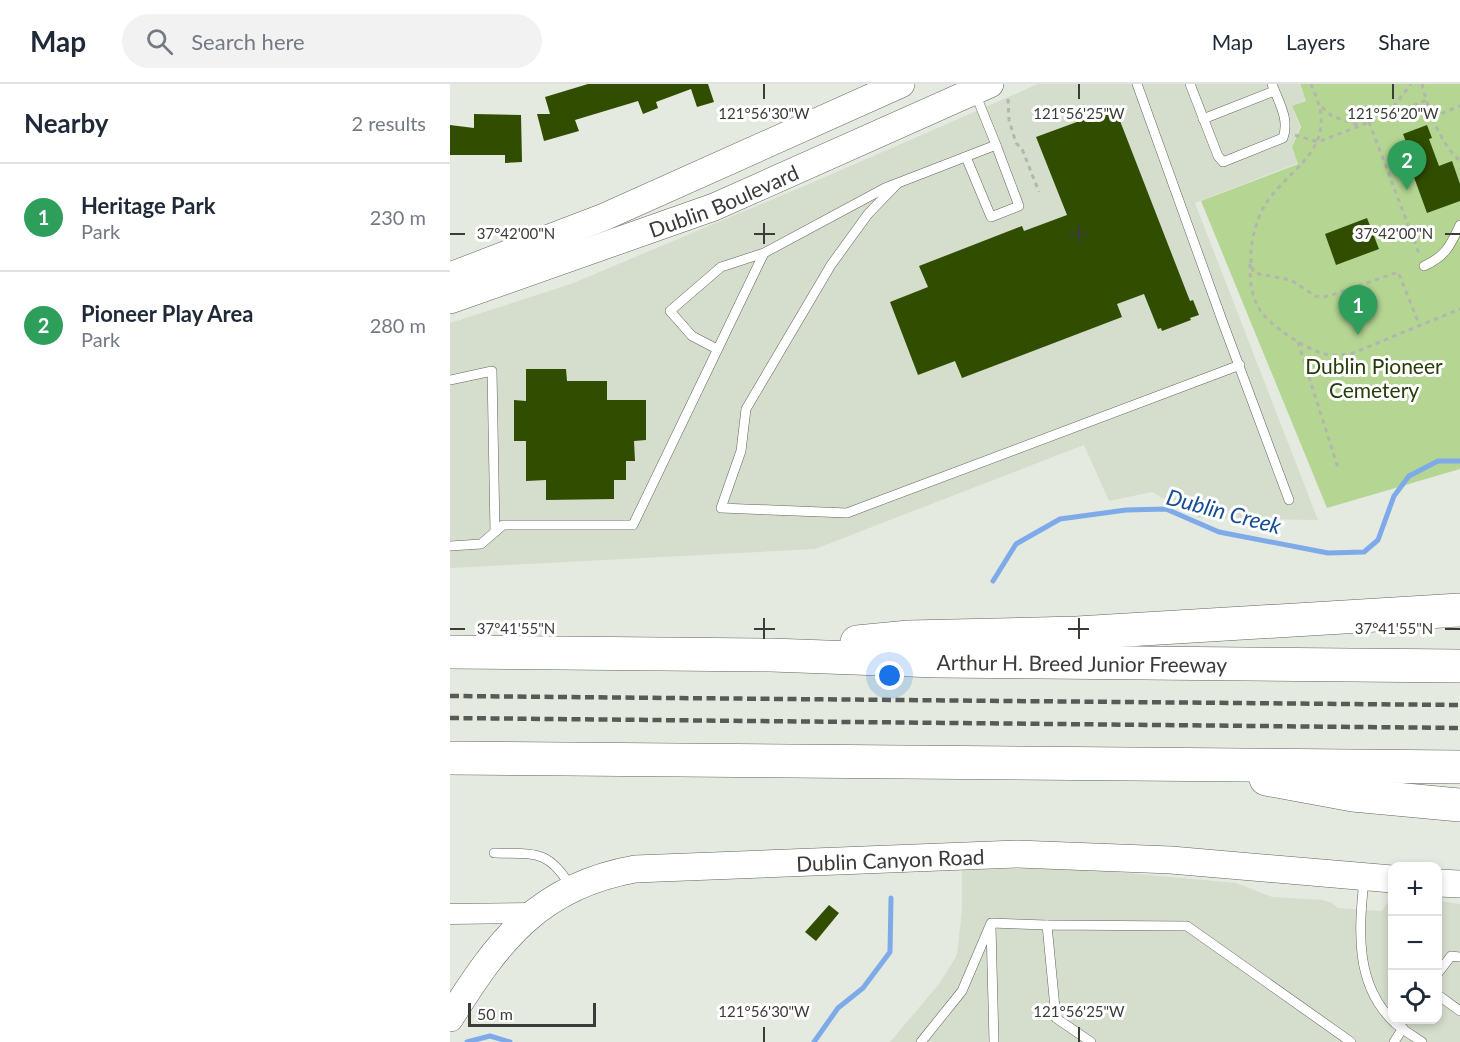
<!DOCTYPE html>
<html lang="en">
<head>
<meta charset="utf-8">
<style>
  body { margin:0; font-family:Lato,sans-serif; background:#f2f2f3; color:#1f2937 }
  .controls { position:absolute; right:18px; bottom:18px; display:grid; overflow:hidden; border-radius:12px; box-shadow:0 3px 9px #0003 }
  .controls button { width:54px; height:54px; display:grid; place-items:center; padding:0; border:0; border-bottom:2px solid #e0e1e3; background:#fff; color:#1f2937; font:30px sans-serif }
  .scale { position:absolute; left:18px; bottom:15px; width:128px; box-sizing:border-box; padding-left:6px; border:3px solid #3a3c38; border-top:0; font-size:16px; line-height:21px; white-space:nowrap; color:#3a3c38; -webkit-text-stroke:4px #fff; paint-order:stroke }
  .you { position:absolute; left:440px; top:592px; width:21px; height:21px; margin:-15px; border:4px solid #fff; border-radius:50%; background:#1a73e8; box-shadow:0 0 0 9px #1a73e833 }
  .badge { display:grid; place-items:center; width:39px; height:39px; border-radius:50%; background:#2563eb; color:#fff; font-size:20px; font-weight:700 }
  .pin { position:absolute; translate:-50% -50px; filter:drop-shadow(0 2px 3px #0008) }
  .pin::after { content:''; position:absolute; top:32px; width:21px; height:18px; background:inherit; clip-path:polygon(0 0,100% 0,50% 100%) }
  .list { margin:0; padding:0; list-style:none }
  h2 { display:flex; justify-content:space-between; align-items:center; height:78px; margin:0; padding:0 24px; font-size:26px }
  h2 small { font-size:20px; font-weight:400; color:#747a83 }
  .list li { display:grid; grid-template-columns:39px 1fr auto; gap:18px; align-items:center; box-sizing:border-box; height:108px; padding:0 24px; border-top:2px solid #e0e1e3 }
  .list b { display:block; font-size:22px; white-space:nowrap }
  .list p { margin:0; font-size:20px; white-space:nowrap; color:#747a83 }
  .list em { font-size:20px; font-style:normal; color:#747a83 }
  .icon { flex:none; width:33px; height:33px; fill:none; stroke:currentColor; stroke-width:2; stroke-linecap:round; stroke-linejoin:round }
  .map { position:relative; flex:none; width:1010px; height:958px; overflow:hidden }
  header { display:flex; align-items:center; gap:36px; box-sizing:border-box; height:84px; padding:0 30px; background:#fff; border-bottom:2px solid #e0e1e3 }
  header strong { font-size:28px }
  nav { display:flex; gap:33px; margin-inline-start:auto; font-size:21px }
  .search { width:420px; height:54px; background:#f2f2f3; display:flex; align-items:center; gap:15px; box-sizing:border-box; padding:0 21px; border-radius:33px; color:#747a83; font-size:22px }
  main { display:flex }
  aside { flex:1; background:#fff }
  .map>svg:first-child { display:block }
  .built { fill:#d5decd }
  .green { fill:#b5d693 }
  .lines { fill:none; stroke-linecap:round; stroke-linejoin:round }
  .stream { stroke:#7eaae9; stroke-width:5 }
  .building { fill:#304d00 }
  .lane-casing { stroke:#60655c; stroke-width:10 }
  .street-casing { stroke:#60655c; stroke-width:21 }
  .secondary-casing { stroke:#60655c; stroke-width:28 }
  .highway-casing { stroke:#60655c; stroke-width:34 }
  .path { stroke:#b1b6ae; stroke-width:3; stroke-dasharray:4.5 4.5; stroke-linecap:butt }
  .lane { stroke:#fff; stroke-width:9 }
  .street { stroke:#fff; stroke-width:20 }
  .secondary { stroke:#fff; stroke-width:27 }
  .highway { stroke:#fff; stroke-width:33 }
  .rail { stroke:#585a55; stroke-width:4.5; stroke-dasharray:9 4.5; stroke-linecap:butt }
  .ticks { fill:none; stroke:#3a3c38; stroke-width:2 }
  .labels { text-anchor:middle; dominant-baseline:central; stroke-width:6; stroke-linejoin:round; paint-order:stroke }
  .street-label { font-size:21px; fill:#3a3c38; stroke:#fff }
  .park-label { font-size:21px; fill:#273d08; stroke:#fff }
  .water-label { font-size:22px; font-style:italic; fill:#144c96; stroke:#fff }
  .ticks-label { font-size:15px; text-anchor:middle; fill:#3a3c38; stroke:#fff; stroke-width:6; stroke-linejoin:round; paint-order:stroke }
</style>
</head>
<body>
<header>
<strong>Map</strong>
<div class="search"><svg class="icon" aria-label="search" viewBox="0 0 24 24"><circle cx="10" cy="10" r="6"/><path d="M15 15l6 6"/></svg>Search here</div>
<nav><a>Map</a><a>Layers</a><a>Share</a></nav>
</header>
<main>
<aside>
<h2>Nearby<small>2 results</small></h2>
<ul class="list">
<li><span class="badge" style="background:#2e9e5b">1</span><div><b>Heritage Park</b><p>Park</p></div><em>230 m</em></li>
<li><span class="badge" style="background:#2e9e5b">2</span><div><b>Pioneer Play Area</b><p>Park</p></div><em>280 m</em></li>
</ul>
</aside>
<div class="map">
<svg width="1010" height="958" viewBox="0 0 1010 958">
  <rect width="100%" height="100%" fill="#e4eae0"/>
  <g class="built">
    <polygon points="588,0 849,0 856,16 842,23 850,43 842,63 848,79 745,119 868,436 749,434 702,408 659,417 634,361 365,465 0,484 0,239 121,200 373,94"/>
    <polygon points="595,784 654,787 786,799 822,813 873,816 882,819 888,824 932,827 940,814 942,814 942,936 988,936 988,817 1010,820 1010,958 440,958 489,900 507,871 512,826 512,786"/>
  </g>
  <polygon class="green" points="850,0 1010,0 1010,385 877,424 751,117 848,80 842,63 851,43 842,22 856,17"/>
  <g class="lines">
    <g class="stream">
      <polyline points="543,497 566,460 610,435 676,426 716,425 769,448 878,469 914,468 928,456 944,412 959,392 988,377 1010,377"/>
      <polyline points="17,958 40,952 60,958"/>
      <polyline points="364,958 388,924 413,904 440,868 441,814"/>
    </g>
  </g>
  <g class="building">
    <polygon points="138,0 258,0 264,18 247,23 241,5 206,18 208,24 193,30 188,17 125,36 129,47 94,57 87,30 100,30 95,13"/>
    <polygon points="665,24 740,217 743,216 749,231 740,234 741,236 712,247 711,244 708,245 694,210 667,220 672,233 512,294 505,277 468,291 440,218 478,203 469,182 572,142 574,147 617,131 586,53"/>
    <polygon points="24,30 71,31 72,78 55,79 55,71 0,71 0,41 24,44"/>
    <polygon points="977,41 982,54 979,55 989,82 1002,77 1010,100 1010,117 977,129 961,85 966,84 953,50"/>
    <polygon points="917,134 929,165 886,181 875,150"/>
    <polygon points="76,285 116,285 117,297 157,297 157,316 196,316 196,356 184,357 185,377 176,377 176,396 164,396 164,415 96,416 96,396 76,397 76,357 64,357 64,316 76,317"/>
    <polygon points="379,821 389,829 366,857 355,848"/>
  </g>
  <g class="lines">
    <g class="lane-casing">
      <g id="lane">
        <polyline points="687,0 773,239 839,416"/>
        <path d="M740 0 768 72 773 78 833 54C840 35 828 17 822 0"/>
        <polyline points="753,35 824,7"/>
        <polyline points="516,73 541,133 569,122 546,61"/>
        <polyline points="447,100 418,130 381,181 296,325 291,367 271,424 397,429 790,281"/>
        <path d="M974 182C996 172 1000 162 1010 141"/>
        <polyline points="267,265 242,252 220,227 271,183 314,169 435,104 546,61 525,9"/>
        <polyline points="0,296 42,287 45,448"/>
        <polyline points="0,462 31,460 53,441 183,441 314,169"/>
        <path d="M44 769C85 770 98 765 121 803"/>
        <path d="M914 795C909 846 904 901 945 939 953 946 963 952 972 958"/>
        <polyline points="541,843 544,958"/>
        <polyline points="988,889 1001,872 1010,873"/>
        <polyline points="988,911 1010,927"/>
        <polyline points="471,958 512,907 541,839 597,841"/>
        <polyline points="641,958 606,934 597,841 737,842 901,958"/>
        <polyline points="944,958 953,944"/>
      </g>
    </g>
    <g class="street-casing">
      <polyline id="street" points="0,830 84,829"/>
    </g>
    <g class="secondary-casing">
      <g id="secondary">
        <polyline points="0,192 154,133 451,0"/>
        <path id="s1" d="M0 216 264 123 540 0"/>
        <polyline points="988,799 1010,800"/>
        <path id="s2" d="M0 934C48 857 89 802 185 785L567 770 721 776 942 795"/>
      </g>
    </g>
    <g class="highway-casing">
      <g id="highway">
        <polyline points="407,558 459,553 627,549 1010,526"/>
        <path id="s3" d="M0 568 321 571 487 577 1010 582"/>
        <polyline points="0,674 1010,683"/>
        <polyline points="816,695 903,711 1010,721"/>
      </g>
    </g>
    <g class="path">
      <path d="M861 0C865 10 870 20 871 31 875 71 836 89 817 118 810 128 806 141 803 153 801 166 799 176 804 189L841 196 865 212 873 213 882 211 948 188 970 242"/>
      <path d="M972 0C979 27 989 58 1010 77"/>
      <polyline points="558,15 559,36 566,59 572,65 589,108"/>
      <polyline points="872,23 882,32 908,41"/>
      <polyline points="938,30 961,0"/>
      <polyline points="983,33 1010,22"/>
      <polyline points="919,38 970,172"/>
      <polyline points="845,51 868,58 977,16"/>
      <path d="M800 180C800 196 801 212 810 226 820 242 857 266 875 270 885 272 894 271 903 269L1010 225"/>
      <polyline points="848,258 888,384"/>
    </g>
    <use href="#lane" class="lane"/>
    <use href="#street" class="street"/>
    <use href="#secondary" class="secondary"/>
    <use href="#highway" class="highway"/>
    <g class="rail">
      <polyline points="0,612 1010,621"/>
      <polyline points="0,634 1010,644"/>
    </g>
  </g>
  <path class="ticks" d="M314 0V15M629 0V15M943 0V15M314 139V160M629 139V160M0 150H15M304 150H325M618 150H639M995 150H1010M314 534V555M629 534V555M0 545H15M304 545H325M618 545H639M995 545H1010M314 943V958M629 943V958"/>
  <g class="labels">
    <g class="street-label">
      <text stroke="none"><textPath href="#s1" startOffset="291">Dublin Boulevard</textPath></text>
      <text stroke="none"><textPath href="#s3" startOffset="632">Arthur H. Breed Junior Freeway</textPath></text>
      <text stroke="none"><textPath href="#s2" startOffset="502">Dublin Canyon Road</textPath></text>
    </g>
    <g class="park-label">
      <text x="924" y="281">Dublin Pioneer<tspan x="924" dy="24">Cemetery</tspan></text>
    </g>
    <g class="water-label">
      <text transform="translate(774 427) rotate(15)">Dublin Creek</text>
    </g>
  </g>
  <g class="ticks-label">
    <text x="314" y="35">121°56'30"W</text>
    <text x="629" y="35">121°56'25"W</text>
    <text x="943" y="35">121°56'20"W</text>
    <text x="66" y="155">37°42'00"N</text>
    <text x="944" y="155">37°42'00"N</text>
    <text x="66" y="550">37°41'55"N</text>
    <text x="944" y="550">37°41'55"N</text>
    <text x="314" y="933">121°56'30"W</text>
    <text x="629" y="933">121°56'25"W</text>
  </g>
</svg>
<div class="controls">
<button>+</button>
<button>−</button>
<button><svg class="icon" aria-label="locate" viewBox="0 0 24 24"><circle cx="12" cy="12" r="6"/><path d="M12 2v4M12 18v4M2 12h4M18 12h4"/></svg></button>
</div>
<div class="scale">50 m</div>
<div class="you"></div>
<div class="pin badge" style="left:908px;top:251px;background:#2e9e5b">1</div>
<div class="pin badge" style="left:957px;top:106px;background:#2e9e5b">2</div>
</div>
</main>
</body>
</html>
